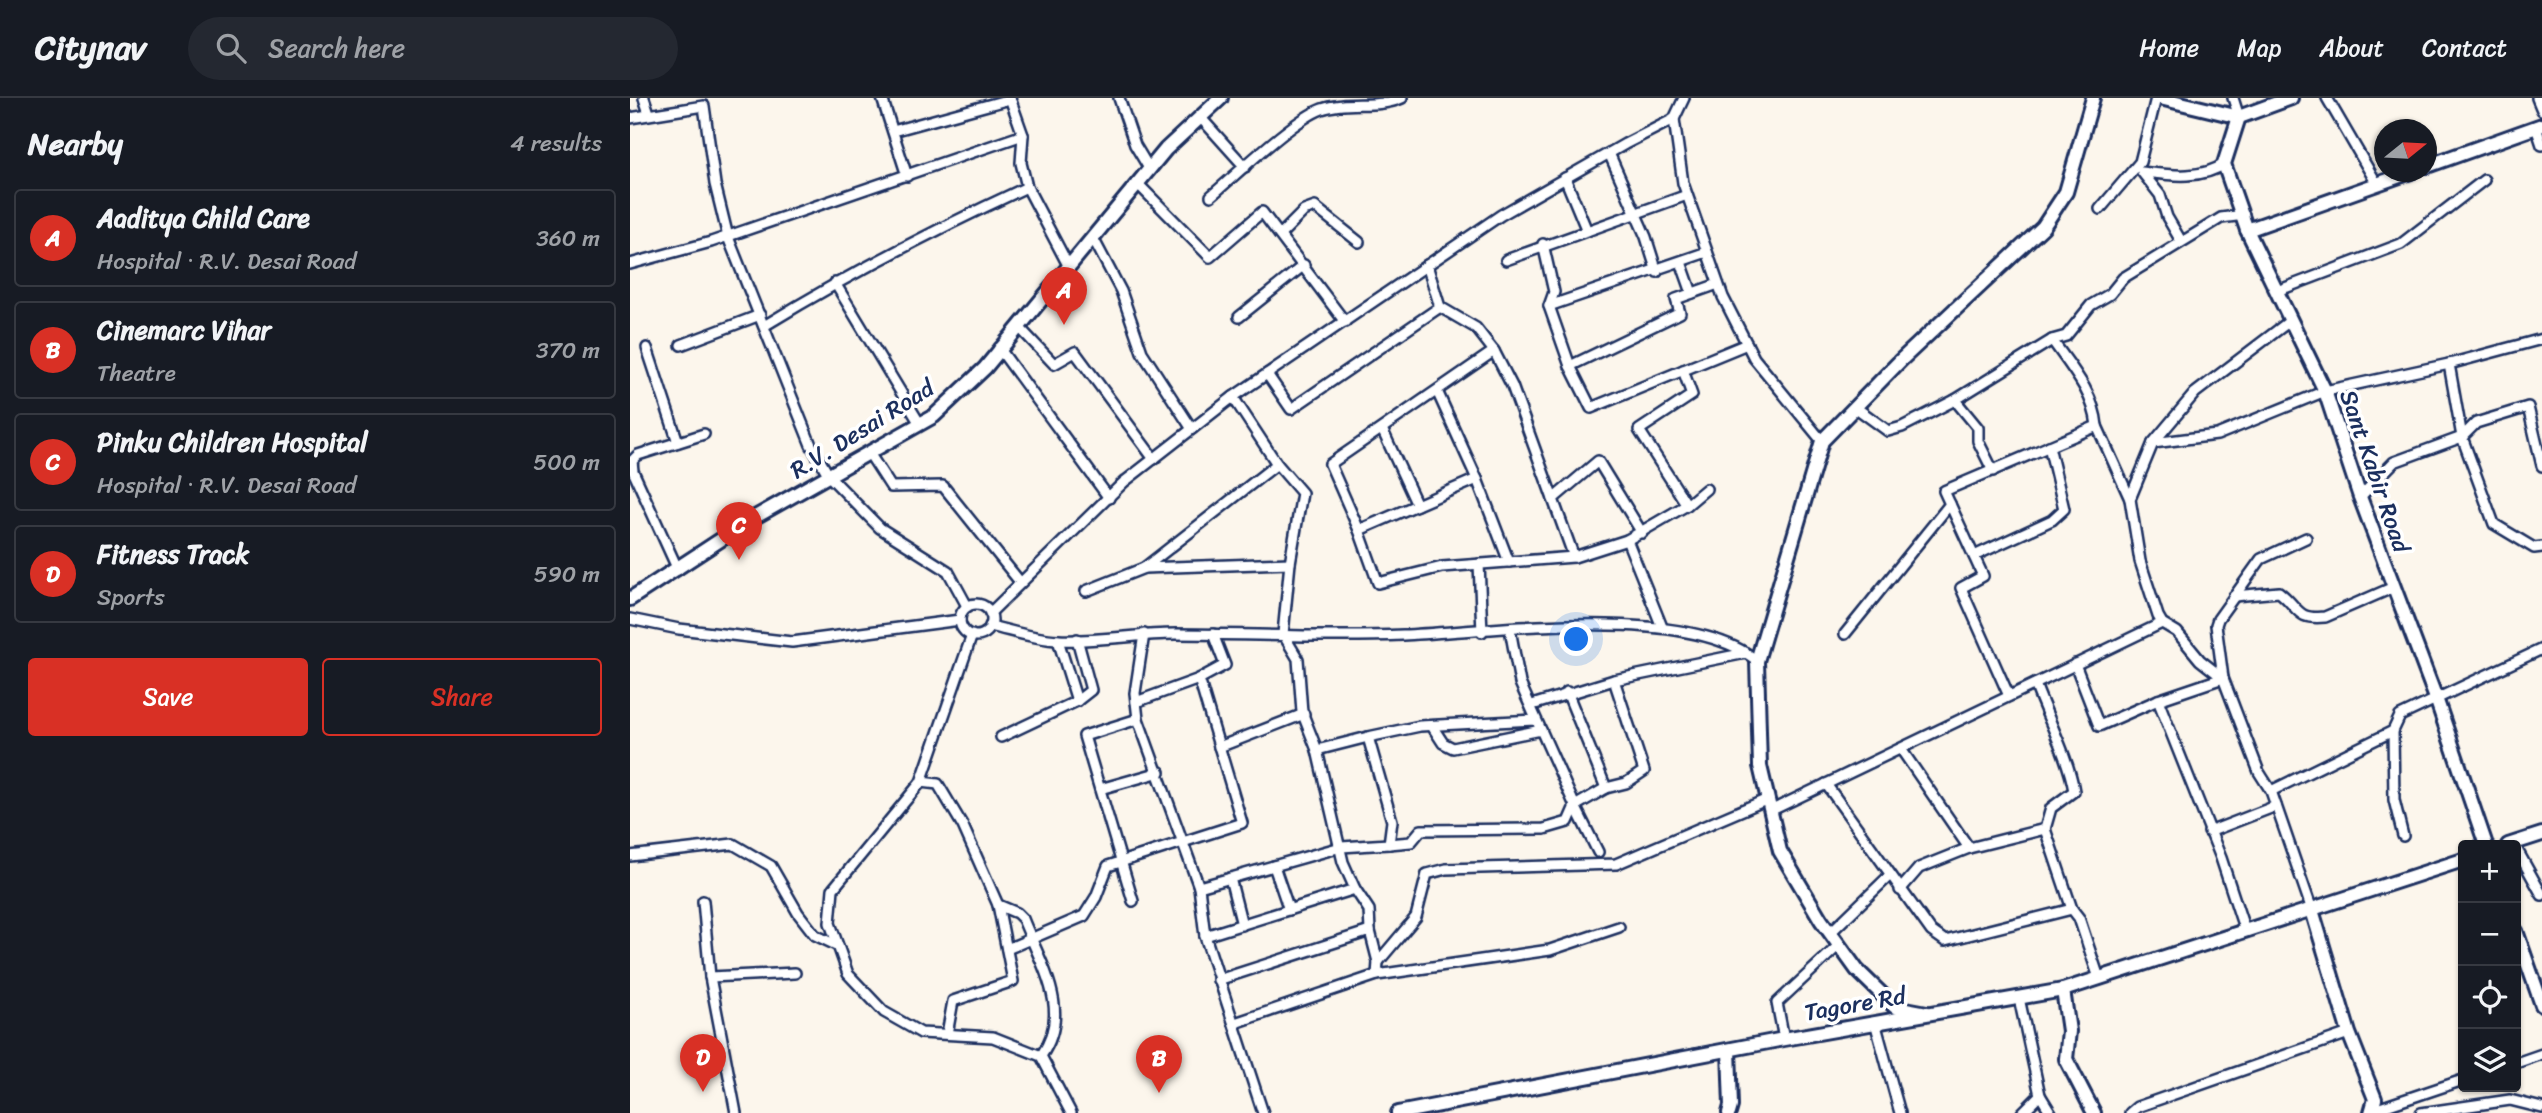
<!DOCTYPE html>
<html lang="en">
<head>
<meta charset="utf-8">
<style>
  body { margin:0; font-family:Sriracha,sans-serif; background:#242831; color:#f1f3f6 }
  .controls { position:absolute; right:21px; bottom:21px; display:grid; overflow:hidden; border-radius:7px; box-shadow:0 2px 5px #0004 }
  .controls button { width:63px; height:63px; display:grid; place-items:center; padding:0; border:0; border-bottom:2px solid #363941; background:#171b24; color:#f1f3f6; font:35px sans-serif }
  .compass { position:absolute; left:1744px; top:21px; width:63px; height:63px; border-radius:50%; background:#171b24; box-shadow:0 2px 5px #0004; rotate:72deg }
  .you { position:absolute; left:947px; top:542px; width:24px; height:24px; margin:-18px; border:5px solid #fff; border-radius:50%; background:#1a73e8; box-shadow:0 0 0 10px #1a73e833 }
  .badge { display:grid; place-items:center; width:46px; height:46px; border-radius:50%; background:#d93025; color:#fff; font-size:23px; font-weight:700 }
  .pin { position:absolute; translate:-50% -58px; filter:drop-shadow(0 2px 4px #0008) }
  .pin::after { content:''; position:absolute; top:37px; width:24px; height:21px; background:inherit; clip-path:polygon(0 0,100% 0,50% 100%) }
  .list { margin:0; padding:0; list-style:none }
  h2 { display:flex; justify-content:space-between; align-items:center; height:91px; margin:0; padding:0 28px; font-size:30px }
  h2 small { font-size:23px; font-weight:400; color:#9ea1a6 }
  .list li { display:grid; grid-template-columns:46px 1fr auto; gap:21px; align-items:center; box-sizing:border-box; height:98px; margin:0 14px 14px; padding:0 14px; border:2px solid #363941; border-radius:7px }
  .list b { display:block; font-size:26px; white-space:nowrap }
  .list p { margin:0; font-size:23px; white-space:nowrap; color:#9ea1a6 }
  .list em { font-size:23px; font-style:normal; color:#9ea1a6 }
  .actions { display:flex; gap:14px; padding:21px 28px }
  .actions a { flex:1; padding:16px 0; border:2px solid #d93025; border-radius:7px; text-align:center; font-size:24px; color:#d93025 }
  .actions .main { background:#d93025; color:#fff }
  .icon { flex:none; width:38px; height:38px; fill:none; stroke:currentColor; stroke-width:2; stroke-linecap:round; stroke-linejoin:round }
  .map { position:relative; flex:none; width:1912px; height:1015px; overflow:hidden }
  header { display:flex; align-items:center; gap:42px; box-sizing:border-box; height:98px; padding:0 35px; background:#171b24; border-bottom:2px solid #363941 }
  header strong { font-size:33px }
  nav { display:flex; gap:38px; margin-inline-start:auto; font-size:24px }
  .search { width:490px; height:63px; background:#242831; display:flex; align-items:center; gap:18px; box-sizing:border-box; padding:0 24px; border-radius:38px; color:#9ea1a6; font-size:26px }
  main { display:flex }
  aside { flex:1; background:#171b24 }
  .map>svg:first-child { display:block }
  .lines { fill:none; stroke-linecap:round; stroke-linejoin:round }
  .street-casing { stroke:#1b2f5e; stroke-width:14 }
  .secondary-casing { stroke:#1b2f5e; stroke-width:18 }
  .street { stroke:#fff; stroke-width:9 }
  .secondary { stroke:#fff; stroke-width:12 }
  .labels { text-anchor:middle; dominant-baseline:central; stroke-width:7; stroke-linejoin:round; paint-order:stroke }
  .street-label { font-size:24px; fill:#1b2f5e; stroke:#fff }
</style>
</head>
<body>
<header>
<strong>Citynav</strong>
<div class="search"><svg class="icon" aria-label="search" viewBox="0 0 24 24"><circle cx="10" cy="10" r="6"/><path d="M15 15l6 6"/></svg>Search here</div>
<nav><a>Home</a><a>Map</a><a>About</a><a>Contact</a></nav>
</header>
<main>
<aside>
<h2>Nearby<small>4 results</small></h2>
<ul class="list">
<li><span class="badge">A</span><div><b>Aaditya Child Care</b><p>Hospital · R.V. Desai Road</p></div><em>360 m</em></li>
<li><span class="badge">B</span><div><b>Cinemarc Vihar</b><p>Theatre</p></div><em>370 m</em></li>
<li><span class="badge">C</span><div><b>Pinku Children Hospital</b><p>Hospital · R.V. Desai Road</p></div><em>500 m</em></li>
<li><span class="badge">D</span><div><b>Fitness Track</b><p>Sports</p></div><em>590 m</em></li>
</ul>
<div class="actions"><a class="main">Save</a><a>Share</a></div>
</aside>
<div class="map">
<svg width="1912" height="1015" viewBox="0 0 1912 1015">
  <rect width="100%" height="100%" fill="#fcf6ec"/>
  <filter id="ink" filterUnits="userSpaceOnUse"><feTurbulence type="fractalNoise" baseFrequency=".0143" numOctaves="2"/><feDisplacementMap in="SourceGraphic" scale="14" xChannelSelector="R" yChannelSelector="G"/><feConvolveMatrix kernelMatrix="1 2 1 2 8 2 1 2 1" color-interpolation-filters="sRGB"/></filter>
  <g filter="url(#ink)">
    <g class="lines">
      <g class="street-casing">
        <g id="street">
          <polyline points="14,0 19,15"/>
          <polyline points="252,0 277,78"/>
          <polyline points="380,0 393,37 391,65 397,89 439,169"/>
          <polyline points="489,0 505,47 520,72"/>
          <polyline points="1054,0 1044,21 1053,85 1093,199 1124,260 1192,343"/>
          <polyline points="1603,0 1609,19"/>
          <polyline points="1697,0 1747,86"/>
          <polyline points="1907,0 1912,12"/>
          <polyline points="0,20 74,8 85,86 98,139 181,347 199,378 250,430 318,473 337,508"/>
          <polyline points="571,20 615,69"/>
          <polyline points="1906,29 1912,47"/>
          <polyline points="263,33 380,1"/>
          <polyline points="979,55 1016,139 1027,174"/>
          <polyline points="935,80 957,133"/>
          <polyline points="508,86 580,159 632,114 715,224"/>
          <path d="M581 98C606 77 664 21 692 11 717 2 747 11 772 0"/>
          <polyline points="1470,111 1510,64 1526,0"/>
          <polyline points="650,137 674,113 685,109 729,144"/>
          <polyline points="463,140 491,193 512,254 562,331"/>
          <path d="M1551 143 1537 119 1530 97 1512 74C1539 77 1571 82 1594 66"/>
          <polyline points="913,146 924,194 919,208 940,268 961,310 1117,246"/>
          <polyline points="876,162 1057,97"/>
          <polyline points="1051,164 1062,195"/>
          <polyline points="0,166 81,144 393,37"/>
          <polyline points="205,185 290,326"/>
          <polyline points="1647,193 1771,146 1854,82"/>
          <polyline points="919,208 1077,154"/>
          <polyline points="810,209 846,230 864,253"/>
          <polyline points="609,219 674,167"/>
          <polyline points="1661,222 1565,295 1523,345 1500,401 1510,463 1528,518 1532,525 1547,534 1570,562 1593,580 1629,674 1641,693 1682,812"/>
          <path d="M134 228C219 176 306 131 397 89"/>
          <polyline points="389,229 424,266 445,254 524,361"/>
          <polyline points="51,247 130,217"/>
          <polyline points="17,250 48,344"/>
          <polyline points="369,250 479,400"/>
          <polyline points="1819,266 1832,339 1864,426 1904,450 1912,449"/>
          <polyline points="940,268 1050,215 1046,201 1088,186"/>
          <polyline points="1053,272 1062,297 1009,332 1057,407"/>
          <polyline points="637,276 661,311 810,209 797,167"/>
          <polyline points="807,293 847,381 879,464"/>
          <polyline points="603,299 647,366 672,395 660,465 653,536 668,561 672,614 687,652 713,764 725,791 739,812 740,833 748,864 747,877"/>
          <polyline points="1225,309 1258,333 1272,329 1325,302"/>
          <path d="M1467 328C1464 295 1441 269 1422 242L1436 238 1461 207 1480 196 1493 180 1591 120 1614 117"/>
          <polyline points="752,331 787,407"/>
          <polyline points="1523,345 1587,337 1695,293 1819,266 1912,241"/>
          <polyline points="239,355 261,389 313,388 390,484"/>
          <polyline points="1363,373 1348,343 1348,330 1325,302 1422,242"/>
          <polyline points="1730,399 1764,364 1832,339 1846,325 1898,309 1912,368"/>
          <polyline points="923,401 882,288 864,253 700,366 729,432 748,485 812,469 944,459 997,442"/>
          <polyline points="729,432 847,381"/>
          <polyline points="1344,458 1422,422 1434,411 1419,348"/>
          <polyline points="944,459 923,401 968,363 1012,435"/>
          <polyline points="849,466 852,534"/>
          <polyline points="514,470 647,366"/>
          <polyline points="48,472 3,373 2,363 8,357 74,336"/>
          <polyline points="456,493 514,470 660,465"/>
          <path d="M1604 498 1649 494C1670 510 1665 522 1695 519L1764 489"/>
          <circle cx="346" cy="522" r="16"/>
          <polyline points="360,515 494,384 603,299 871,117 995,46 1044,21"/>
          <polyline points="0,521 49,531 162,544 330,522"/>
          <path d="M360 528C382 533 405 541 428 542 466 544 506 536 545 536 621 536 697 540 773 537 862 533 1059 505 1127 563"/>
          <polyline points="1032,529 997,442 1057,407 1076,391"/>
          <polyline points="880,531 890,585 945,708 938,724 914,731 791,732 781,744 759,746 762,723 738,639 790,628 906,622"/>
          <polyline points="514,536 505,595 508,621 569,789 575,838 633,1015"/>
          <polyline points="1215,536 1320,406"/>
          <polyline points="342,537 291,684 203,791 200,825 218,876 254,914 291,935 363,939 411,958 441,1015"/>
          <polyline points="447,541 461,592 447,603"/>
          <polyline points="1445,566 1469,628 1528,602 1593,580 1586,527 1588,521 1631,461 1676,440"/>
          <polyline points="937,594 976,690"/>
          <polyline points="1379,598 1331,490 1353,478 1314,393 1467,328 1500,401"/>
          <polyline points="1528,602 1591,760 1615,833"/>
          <polyline points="506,604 569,581"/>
          <polyline points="902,607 984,582 1116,555"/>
          <polyline points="802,628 813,645 823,650 911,632"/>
          <polyline points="1763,633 1764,702 1773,738"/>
          <polyline points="371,639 447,603 428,542"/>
          <polyline points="589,649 674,616"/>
          <path d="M1271 651 1339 750 1415 731 1421 710 1444 693C1439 661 1417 619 1405 586"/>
          <polyline points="687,652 738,639"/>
          <polyline points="291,684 308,686 333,728 368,807 383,883 323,903 317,936"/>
          <polyline points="1196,686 1301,833 1315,843 1442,811 1415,731"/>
          <polyline points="470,691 530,674"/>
          <polyline points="1641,693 1763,633 1770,618 1912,551"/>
          <polyline points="1140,713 1532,525"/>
          <polyline points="1579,734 1646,708"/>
          <polyline points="1886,750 1912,797"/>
          <polyline points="968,754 945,708 976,690 996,685 1014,673 984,582"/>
          <polyline points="0,758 103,746 141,768 168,815 185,837 208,848"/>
          <polyline points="644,768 659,812"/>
          <polyline points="600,780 612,827"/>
          <polyline points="569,789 711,749 759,746"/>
          <polyline points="1270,792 1289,770 1339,750"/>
          <polyline points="73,803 80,879"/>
          <polyline points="503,803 454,638 508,621"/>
          <path d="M368 807 387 815 393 821C411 867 443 913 411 958"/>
          <polyline points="1442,811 1449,820 1469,880"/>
          <polyline points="1200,835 1259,778"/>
          <polyline points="575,838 725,791"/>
          <polyline points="377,851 454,818 466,799 478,768 612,725 569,581 595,567 583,536"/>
          <polyline points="748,864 786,819 797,776 816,771 986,766 1138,701"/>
          <polyline points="588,882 740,833"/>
          <polyline points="1389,900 1410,997 1421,1015"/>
          <polyline points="1245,924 1270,1015"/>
          <polyline points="605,925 747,877 920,852 989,829"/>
          <polyline points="1154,941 1147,905 1209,847"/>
          <polyline points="1886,965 1912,956"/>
          <polyline points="1747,1011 1833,982"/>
          <polyline points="106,1015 80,879 165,875"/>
          <polyline points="1392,1015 1410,997"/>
          <polyline points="1500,1015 1507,1009 1719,935"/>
          <polyline points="1791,1015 1880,1002 1912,1010"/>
        </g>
      </g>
      <g class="secondary-casing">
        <g id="secondary">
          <polyline points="1530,0 1609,19 1661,0"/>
          <polyline points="1609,19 1594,66 1617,132 1695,293 1730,399 1807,603 1856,747"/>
          <polyline points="1797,68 1912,27"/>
          <polyline points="1617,132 1781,74"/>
          <polyline points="0,501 127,418 304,318 355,270 536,51 591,0"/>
          <polyline points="1878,747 1912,736"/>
          <polyline points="1682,812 1719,935 1745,1001 1741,1015"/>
          <polyline points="1886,833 1912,907"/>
          <polyline points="1433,892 1439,933 1436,961 1464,1015"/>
          <polyline points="1297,915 1265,909 1227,872 1191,822 1150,753 1130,668 1127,563 1192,343 1271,262 1413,129 1436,94 1463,0"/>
          <polyline points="768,1015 1154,941 1433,892 1833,762"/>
          <polyline points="1099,1015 1101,1008 1099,952"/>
        </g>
      </g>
      <use href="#street" class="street"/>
      <use href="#secondary" class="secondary"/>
    </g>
  </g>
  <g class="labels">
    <g class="street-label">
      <text transform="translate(232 331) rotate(-32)">R.V. Desai Road</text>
      <text transform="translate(1745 373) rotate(71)">Sant Kabir Road</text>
      <text transform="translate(1225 906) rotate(-10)">Tagore Rd</text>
    </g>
  </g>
</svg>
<div class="controls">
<button>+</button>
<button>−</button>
<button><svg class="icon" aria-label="locate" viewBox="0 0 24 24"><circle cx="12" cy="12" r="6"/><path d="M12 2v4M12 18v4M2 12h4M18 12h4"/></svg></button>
<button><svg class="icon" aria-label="layers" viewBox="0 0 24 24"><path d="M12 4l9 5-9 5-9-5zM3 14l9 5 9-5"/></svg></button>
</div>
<svg class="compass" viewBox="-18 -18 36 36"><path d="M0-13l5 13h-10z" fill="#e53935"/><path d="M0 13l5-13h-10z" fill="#9ea1a6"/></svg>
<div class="you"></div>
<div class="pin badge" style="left:434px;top:227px">A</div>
<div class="pin badge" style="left:529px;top:995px">B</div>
<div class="pin badge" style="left:109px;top:462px">C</div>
<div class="pin badge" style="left:73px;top:994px">D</div>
</div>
</main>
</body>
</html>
